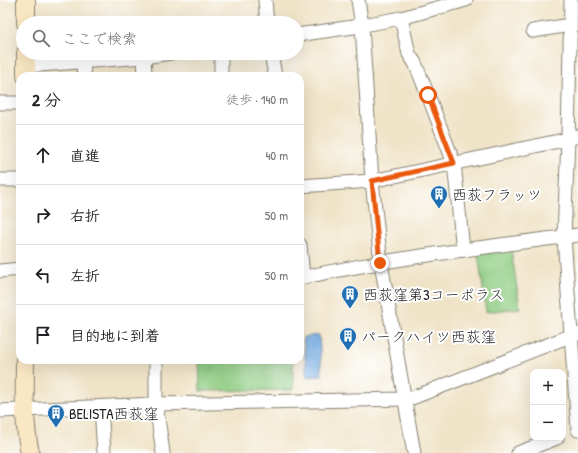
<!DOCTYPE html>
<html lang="ja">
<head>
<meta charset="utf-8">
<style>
  body { margin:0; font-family:"Patrick Hand","Klee One",sans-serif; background:#f2f2f2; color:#202124 }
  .controls { position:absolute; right:12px; bottom:12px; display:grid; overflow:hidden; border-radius:8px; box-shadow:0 4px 16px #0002 }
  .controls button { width:36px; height:36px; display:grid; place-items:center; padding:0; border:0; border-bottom:1px solid #e0e0e0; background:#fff; color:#202124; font:20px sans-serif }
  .stop { position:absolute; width:12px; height:12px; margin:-9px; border:3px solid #ea580c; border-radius:50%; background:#fff }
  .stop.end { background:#ea580c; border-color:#fff; box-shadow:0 1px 4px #0008 }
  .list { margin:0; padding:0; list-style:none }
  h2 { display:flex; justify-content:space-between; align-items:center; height:52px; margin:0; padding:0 16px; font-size:17px }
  h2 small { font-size:13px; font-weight:400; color:#757577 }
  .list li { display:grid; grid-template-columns:26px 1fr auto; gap:12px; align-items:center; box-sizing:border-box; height:60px; padding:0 16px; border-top:1px solid #e0e0e0 }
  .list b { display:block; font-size:15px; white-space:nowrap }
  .list em { font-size:13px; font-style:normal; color:#757577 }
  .icon { flex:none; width:22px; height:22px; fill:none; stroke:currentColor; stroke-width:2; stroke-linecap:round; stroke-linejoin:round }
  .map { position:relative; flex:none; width:578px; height:453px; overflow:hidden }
  .search { position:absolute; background:#fff; box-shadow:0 4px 16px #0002; left:16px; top:16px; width:288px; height:44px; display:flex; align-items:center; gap:10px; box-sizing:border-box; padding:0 14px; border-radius:22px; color:#757577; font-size:15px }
  .panel { position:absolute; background:#fff; box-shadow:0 4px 16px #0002; left:16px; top:72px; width:288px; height:292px; border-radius:12px }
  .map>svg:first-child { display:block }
  .green { fill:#8ecb81; stroke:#55744e }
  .water { fill:#73aae1; stroke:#48637e }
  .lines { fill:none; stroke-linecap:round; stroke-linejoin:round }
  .street-casing { stroke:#868072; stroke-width:15 }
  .secondary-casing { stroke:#868072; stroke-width:20 }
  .street { stroke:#fff; stroke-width:13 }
  .secondary { stroke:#fae7c3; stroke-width:18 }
  .route { stroke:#ea580c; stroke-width:5 }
  .labels { text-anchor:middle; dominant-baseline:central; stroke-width:4; stroke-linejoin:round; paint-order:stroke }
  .poi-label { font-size:15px; fill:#1c1c1c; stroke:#fff; text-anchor:start }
</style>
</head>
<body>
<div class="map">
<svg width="578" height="453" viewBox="0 0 578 453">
  <rect width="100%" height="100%" fill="#fff"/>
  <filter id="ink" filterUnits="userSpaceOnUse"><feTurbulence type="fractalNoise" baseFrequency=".025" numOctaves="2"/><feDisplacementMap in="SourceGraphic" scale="8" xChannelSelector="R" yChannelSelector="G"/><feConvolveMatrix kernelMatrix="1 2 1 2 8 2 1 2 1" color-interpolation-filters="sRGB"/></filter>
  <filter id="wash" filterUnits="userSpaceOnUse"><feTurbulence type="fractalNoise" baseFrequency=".012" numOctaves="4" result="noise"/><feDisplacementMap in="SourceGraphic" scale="16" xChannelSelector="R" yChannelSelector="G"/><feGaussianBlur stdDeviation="0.9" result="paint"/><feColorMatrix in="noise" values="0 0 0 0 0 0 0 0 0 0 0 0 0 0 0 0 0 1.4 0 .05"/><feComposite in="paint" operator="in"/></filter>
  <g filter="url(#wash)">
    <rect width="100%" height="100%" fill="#f0e4c8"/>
    <g class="green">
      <polygon points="511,248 520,308 486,312 478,253"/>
      <polygon points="199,360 293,360 293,390 200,391"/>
    </g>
    <polygon class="water" points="319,335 322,376 307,377 303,337"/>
  </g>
  <g filter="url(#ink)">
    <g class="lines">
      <g class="street-casing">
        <g id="street">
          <polyline points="265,0 267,23"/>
          <polyline points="358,0 362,26 372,181 381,263 414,453"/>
          <polyline points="571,0 568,139 564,237 578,430"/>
          <polyline points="401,18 409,54 415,63 428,95 454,163 463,250"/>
          <polyline points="533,31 570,25"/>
          <polyline points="297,35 353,27 401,18 466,0"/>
          <polyline points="271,53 275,76"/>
          <polyline points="144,57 145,76"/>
          <polyline points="83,62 84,76"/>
          <polyline points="26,66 144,57 171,53"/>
          <polyline points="221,76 221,53"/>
          <polyline points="0,103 20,103"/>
          <polyline points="0,180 20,180"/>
          <polyline points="300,186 372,181 568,139 578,136"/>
          <polyline points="300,245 303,277"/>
          <polyline points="0,271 20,269"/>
          <path d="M300 278C392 258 485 247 578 235"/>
          <polyline points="156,360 156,404 163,453"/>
          <polyline points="101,407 104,453"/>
          <polyline points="0,411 156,404 404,399 412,398 570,336 578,334"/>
          <polyline points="518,453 557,438"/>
        </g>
      </g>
      <g class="secondary-casing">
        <g id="secondary">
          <polyline points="26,23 26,0"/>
          <polyline points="26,76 26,53"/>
          <path d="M25 360C25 392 23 422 30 453"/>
        </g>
      </g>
      <use href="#street" class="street"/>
      <use href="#secondary" class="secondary"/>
    </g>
  </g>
  <g class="lines" filter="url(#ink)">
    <polyline class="route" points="380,263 372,181 454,163 428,95"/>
  </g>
  <defs>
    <g id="building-pin" transform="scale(0.9)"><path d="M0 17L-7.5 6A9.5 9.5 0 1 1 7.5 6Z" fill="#1f6fb2" stroke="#fff"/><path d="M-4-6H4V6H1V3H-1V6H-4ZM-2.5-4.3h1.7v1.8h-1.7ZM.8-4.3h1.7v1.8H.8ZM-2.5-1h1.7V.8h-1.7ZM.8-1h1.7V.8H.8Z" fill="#fff"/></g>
  </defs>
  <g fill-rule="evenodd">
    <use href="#building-pin" x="439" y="194"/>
    <use href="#building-pin" x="350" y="294"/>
    <use href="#building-pin" x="348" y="336"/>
    <use href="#building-pin" x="56" y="413"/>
  </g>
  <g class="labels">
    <g class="poi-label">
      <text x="452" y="194">西荻フラッツ</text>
      <text x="363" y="294">西荻窪第3コーポラス</text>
      <text x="361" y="336">パークハイツ西荻窪</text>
      <text x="69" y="413">BELISTA西荻窪</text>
    </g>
  </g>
</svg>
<div class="controls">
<button>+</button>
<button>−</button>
</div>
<div class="stop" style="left:428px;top:95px"></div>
<div class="stop end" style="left:380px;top:263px"></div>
<div class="search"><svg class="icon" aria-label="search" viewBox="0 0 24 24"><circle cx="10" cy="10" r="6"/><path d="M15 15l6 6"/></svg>ここで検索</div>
<section class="panel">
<h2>2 分<small>徒歩 · 140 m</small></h2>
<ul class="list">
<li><svg class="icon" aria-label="ahead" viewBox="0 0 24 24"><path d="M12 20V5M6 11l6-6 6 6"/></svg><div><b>直進</b></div><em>40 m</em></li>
<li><svg class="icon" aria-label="right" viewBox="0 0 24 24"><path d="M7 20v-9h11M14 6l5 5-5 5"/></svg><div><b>右折</b></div><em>50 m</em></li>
<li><svg class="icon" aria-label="left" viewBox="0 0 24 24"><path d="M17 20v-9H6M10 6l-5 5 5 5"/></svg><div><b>左折</b></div><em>50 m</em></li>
<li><svg class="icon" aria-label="arrive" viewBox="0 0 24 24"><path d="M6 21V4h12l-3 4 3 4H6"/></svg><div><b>目的地に到着</b></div></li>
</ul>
</section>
</div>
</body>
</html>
